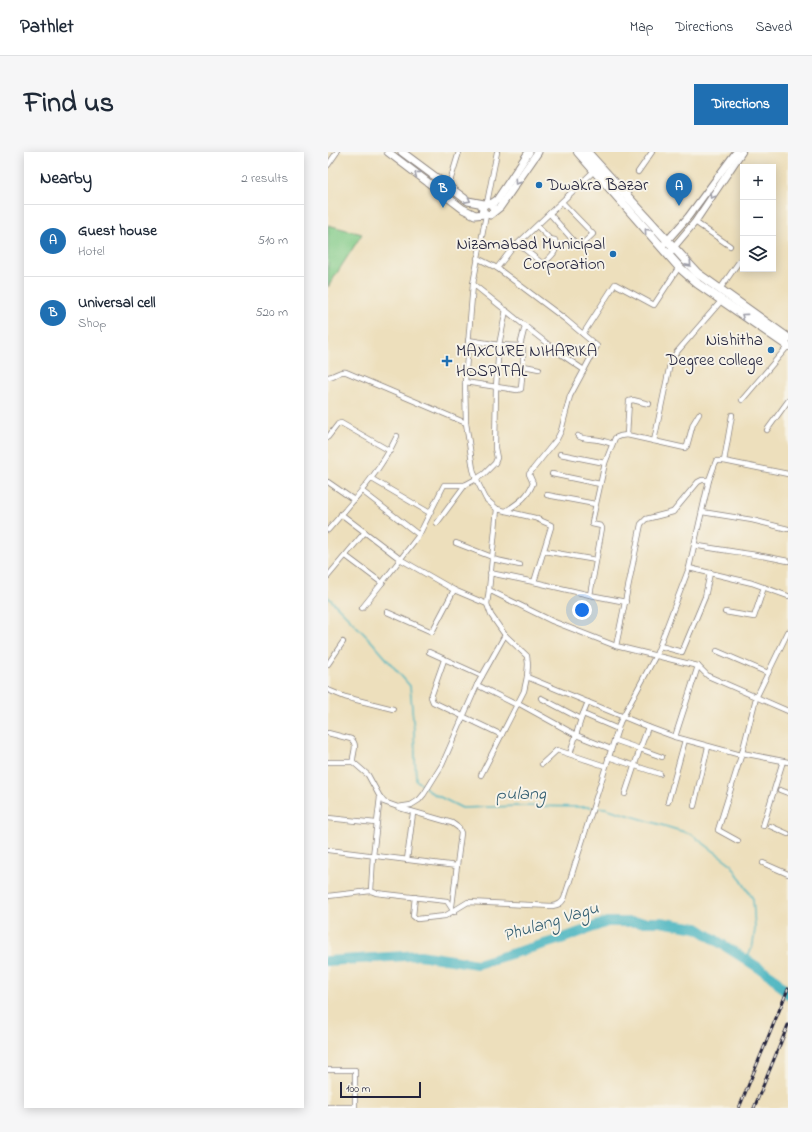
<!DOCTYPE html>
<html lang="en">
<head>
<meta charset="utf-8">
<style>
  body { margin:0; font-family:"Indie Flower",sans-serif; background:#f6f6f7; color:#1f2937 }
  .controls { position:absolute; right:12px; top:12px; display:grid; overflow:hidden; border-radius:0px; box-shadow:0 2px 10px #0003 }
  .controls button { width:36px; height:36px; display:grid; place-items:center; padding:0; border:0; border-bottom:1px solid #e0e1e3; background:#fff; color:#1f2937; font:20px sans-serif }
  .scale { position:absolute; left:12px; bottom:10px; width:81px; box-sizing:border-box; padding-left:4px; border:2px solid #22223b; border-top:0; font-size:11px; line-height:14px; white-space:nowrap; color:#22223b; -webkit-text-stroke:3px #f7f3e8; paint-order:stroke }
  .you { position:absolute; left:254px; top:458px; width:14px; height:14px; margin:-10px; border:3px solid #fff; border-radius:50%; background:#1a73e8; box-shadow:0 0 0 6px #1a73e833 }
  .badge { display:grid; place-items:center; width:26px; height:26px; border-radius:50%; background:#1f6fb2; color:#fff; font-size:13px; font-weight:700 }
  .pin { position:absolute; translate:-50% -33px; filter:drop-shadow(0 1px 2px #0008) }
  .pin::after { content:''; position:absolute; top:21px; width:14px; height:12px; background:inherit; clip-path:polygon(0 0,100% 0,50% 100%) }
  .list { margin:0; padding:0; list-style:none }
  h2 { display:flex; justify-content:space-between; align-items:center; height:52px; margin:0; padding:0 16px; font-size:17px }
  h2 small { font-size:13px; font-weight:400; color:#747a83 }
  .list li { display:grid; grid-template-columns:26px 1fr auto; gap:12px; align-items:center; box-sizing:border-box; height:72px; padding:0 16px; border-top:1px solid #e0e1e3 }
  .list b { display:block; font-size:15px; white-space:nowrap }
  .list p { margin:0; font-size:13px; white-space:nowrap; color:#747a83 }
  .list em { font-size:13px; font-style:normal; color:#747a83 }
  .icon { flex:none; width:22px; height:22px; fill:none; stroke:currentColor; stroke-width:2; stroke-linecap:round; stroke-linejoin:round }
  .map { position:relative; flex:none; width:460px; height:956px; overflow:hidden; border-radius:0px }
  header { display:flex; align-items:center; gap:24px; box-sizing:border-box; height:56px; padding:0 20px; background:#fff; border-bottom:1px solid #e0e1e3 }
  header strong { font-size:19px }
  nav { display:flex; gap:22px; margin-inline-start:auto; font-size:14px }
  .intro { display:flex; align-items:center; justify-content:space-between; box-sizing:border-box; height:96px; padding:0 24px }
  h1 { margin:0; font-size:28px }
  .button { padding:10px 18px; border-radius:0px; background:#1f6fb2; color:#fff; font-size:14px; font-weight:700 }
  main { display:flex; gap:24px; padding:0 24px }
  aside { flex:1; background:#fff; border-radius:0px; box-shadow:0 2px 10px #0003 }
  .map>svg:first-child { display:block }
  .green { fill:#81cb88; stroke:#527662 }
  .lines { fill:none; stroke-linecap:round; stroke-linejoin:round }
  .stream { stroke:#46b4c0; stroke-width:1.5 }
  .river { stroke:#46b4c0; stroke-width:10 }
  .street-casing { stroke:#88807c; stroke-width:6 }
  .secondary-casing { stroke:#88807c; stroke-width:8 }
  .primary-casing { stroke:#88807c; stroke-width:9 }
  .highway-casing { stroke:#88807c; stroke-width:10 }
  .street { stroke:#fff; stroke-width:4.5 }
  .secondary { stroke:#fff; stroke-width:6 }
  .primary { stroke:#fff; stroke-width:7 }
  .highway { stroke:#fff; stroke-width:8 }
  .rail-casing { stroke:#22223b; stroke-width:3 }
  .rail { stroke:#f7f3e8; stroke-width:1.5; stroke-dasharray:4.5; stroke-linecap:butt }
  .oneway { stroke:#9c9ca7 }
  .poi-dot { fill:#1f6fb2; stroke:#f7f3e8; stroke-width:1.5 }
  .labels { text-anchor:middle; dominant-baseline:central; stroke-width:4; stroke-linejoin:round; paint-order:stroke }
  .poi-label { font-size:17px; fill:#22223b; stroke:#f7f3e8; text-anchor:start }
  .water-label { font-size:18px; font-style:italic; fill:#305c70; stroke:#f7f3e8 }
</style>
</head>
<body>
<header>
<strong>Pathlet</strong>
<nav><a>Map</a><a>Directions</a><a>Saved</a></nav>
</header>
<div class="intro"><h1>Find us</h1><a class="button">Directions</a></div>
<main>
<aside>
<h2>Nearby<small>2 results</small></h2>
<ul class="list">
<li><span class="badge">A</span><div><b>Guest house</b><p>Hotel</p></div><em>510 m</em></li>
<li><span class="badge">B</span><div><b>Universal cell</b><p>Shop</p></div><em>520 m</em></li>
</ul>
</aside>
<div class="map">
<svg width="460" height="956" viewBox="0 0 460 956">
  <rect width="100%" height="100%" fill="#f7f3e8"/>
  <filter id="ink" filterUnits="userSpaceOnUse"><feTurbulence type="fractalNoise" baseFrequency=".025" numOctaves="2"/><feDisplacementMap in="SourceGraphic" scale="8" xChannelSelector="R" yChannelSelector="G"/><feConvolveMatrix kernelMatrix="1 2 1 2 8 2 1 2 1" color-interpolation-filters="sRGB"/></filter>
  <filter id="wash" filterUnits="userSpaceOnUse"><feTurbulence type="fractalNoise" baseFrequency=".012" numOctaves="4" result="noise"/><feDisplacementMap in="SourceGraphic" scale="16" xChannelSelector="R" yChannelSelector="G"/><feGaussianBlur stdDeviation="0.9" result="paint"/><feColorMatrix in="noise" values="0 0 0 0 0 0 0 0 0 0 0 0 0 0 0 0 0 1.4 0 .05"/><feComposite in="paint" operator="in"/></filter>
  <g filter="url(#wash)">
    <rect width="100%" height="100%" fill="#eddfbc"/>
    <polygon class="green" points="0,73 34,82 0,135"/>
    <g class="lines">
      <g class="stream">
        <polyline points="0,445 44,490 82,534 86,579 88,628 104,641 134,656 191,654 263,655"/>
        <polyline points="267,655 277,656 363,682 403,712 425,747 427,777 425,792 419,808"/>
      </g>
      <polyline class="river" points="0,809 92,803 149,812 233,787 279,770 332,770 369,776 445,825 460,842"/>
    </g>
  </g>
  <g filter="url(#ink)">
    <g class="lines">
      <g class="street-casing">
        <g id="street">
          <polyline points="0,13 9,0"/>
          <polyline points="310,20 324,0"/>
          <polyline points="120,36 131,0"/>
          <polyline points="159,51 169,0"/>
          <polyline points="222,62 251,95 265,82 234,50"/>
          <polyline points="158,63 145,132 137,230 138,271 145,317 148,327 158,347 169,357"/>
          <polyline points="367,70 402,94"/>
          <path d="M190 92 215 112C223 104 231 100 227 88L222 87 209 74"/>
          <path d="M149 106 169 116 237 167 269 194 242 244 233 279 229 287 201 322 205 331C200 345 190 351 178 359"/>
          <polyline points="169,116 183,98 266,19"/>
          <polyline points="145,132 197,174"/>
          <polyline points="392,137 415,104"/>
          <polyline points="255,182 287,132 326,153 351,115"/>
          <polyline points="140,188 171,193 178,158"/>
          <polyline points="193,194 195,197 195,212 196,214 211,217"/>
          <path d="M0 225C7 225 11 218 18 220L138 271"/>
          <polyline points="137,230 189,238 193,237 195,212"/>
          <polyline points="414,248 460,194"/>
          <polyline points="439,278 460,249"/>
          <polyline points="299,283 301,249 305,248 321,252"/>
          <path d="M250 284C255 288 264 286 271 288 275 289 280 290 284 292"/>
          <polyline points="0,285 10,272 13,271 62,299"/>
          <polyline points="326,289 342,212 348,201 394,148"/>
          <polyline points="232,302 277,311"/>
          <polyline points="396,309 404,263"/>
          <polyline points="224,322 272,332"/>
          <polyline points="44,327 102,361"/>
          <polyline points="0,330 26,348"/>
          <polyline points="34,339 91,383"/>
          <polyline points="219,343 267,352"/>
          <polyline points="374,360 424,368 460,377"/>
          <polyline points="13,362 72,407 126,438 159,452"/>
          <polyline points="109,371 137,333"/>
          <path d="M0 378C26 348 52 320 69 284"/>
          <polyline points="128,391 164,405"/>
          <path d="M366 393C397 399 429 402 460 409"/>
          <polyline points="216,399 268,408"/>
          <polyline points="18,404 54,431 91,383 116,333 137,333 148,327 156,322 167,311 169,306 167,296 168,235 171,193 192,194 197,174 231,201 256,218"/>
          <polyline points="164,407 192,413"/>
          <polyline points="361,416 381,328 388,309 396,309 460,322"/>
          <polyline points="0,424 37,380"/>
          <polyline points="206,430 262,443 298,450"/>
          <polyline points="161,438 169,357 207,366 223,373 223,375 206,430 162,421"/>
          <polyline points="262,443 274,376 273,374 264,372 264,370 277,311 287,286 292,284 299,283 357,296 359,294 365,272 371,262"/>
          <polyline points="34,456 54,431"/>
          <polyline points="59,460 104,480 126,438"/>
          <polyline points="397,460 426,465 436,435"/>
          <polyline points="177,483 149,533 189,553"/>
          <polyline points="288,494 224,469 161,438 159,452 163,463 177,483 199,504 200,512 199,525 320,575 347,585"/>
          <polyline points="332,494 354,500 377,445 382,421"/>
          <polyline points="389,499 440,521"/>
          <polyline points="101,500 154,524"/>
          <polyline points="116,508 103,545 105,550 174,583"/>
          <polyline points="0,512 15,490"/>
          <polyline points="370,514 288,494 313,372 318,367 345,360 370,330 374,328 381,328"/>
          <polyline points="0,538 17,545 65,557"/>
          <polyline points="213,546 253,567"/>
          <polyline points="190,551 248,583 283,597"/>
          <polyline points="255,562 290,577"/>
          <path d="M0 581 23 587C31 593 24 602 25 610"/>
          <polyline points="286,588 312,597 320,575"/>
          <polyline points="414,601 428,546 460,480"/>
          <polyline points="242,602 253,567 260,550"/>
          <polyline points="413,603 347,585 370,514 380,524 460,559"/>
          <polyline points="280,605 332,622"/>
          <polyline points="0,610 25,610 40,623 52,645 56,650 70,655 83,653 91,648 96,642 114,613 149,533"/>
          <polyline points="214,612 229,598 277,614"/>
          <polyline points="153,623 196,539 199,525"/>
          <polyline points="452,638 460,641"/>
          <polyline points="297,642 312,597 334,605"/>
          <polyline points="52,645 45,704 43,739 48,741 119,749 126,760"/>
          <polyline points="340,650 357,588"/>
          <polyline points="366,654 380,595"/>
          <polyline points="72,656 124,671 131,676 133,681 124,754"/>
          <polyline points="0,666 48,671"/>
          <polyline points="435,674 455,609 460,610"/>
          <polyline points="442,674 460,682"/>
          <polyline points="410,689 390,678 414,601 455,609"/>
          <polyline points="0,698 129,714"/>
          <polyline points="79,708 85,661"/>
          <polyline points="435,711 460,722"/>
          <polyline points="0,744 43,739"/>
          <path d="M87 745 85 764 89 767 117 764 140 750 224 754C230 753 233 752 236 747L292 570 328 503 361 416 424 431 460 444"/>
          <polyline points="0,918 27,918 27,956"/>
          <polyline points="0,955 27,955"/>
        </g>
      </g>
      <g class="secondary-casing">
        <g id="secondary">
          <polyline points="337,91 360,65 408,0"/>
          <polyline points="340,102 367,70 414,0"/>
        </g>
      </g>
      <g class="primary-casing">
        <g id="primary">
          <polyline points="60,0 135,57 147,63 157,62"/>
          <polyline points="74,0 140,49 156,52"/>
          <polyline points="163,52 169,48 201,0"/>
          <polyline points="166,59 164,53 159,51 154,55 156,61 162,63 172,55 210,0"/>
        </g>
      </g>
      <g class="highway-casing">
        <g id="highway">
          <polyline points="250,0 351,115 370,132 460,194"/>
          <polyline points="259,0 369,121 460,186"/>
        </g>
      </g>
      <use href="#street" class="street"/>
      <use href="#secondary" class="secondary"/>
      <use href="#primary" class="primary"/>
      <use href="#highway" class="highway"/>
      <g class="rail-casing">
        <g id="rail">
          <polyline points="411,956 460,837"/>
          <polyline points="426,956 460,873"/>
        </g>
      </g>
      <use href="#rail" class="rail"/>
    </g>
    <defs><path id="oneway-chevron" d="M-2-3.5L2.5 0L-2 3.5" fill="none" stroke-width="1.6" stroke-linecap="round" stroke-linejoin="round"/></defs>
    <g class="oneway">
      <use href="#oneway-chevron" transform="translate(89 22) rotate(-143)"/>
      <use href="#oneway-chevron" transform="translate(189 30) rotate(125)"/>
      <use href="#oneway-chevron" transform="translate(384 44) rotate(123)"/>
      <use href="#oneway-chevron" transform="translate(140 48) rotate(28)"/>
      <use href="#oneway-chevron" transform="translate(319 79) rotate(-131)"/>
      <use href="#oneway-chevron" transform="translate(361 112) rotate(48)"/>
      <use href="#oneway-chevron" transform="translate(416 164) rotate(-144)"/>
    </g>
  </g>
  <g class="poi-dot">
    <circle cx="211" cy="33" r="4"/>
    <circle cx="285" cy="102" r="4"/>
    <circle cx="443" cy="198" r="4"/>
    <path d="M117 203h4v4h4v4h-4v4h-4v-4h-4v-4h4z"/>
  </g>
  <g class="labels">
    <g class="poi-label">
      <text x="219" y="33">Dwakra Bazar</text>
      <text x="277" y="92" text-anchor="end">Nizamabad Municipal<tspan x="277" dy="20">Corporation</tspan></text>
      <text x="435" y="188" text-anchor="end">Nishitha<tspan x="435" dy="20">Degree college</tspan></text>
      <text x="128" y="199">MAXCURE NIHARIKA<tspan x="128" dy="20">HOSPITAL</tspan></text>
    </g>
    <g class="water-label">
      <text x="193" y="643">pulang</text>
      <text transform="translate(223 771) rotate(-17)">Phulang Vagu</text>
    </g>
  </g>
</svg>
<div class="controls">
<button>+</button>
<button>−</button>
<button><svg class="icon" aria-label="layers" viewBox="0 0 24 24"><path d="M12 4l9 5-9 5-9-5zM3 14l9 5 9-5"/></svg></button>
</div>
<div class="scale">100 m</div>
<div class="you"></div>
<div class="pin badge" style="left:351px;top:54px">A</div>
<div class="pin badge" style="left:115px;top:56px">B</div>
</div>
</main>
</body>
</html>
